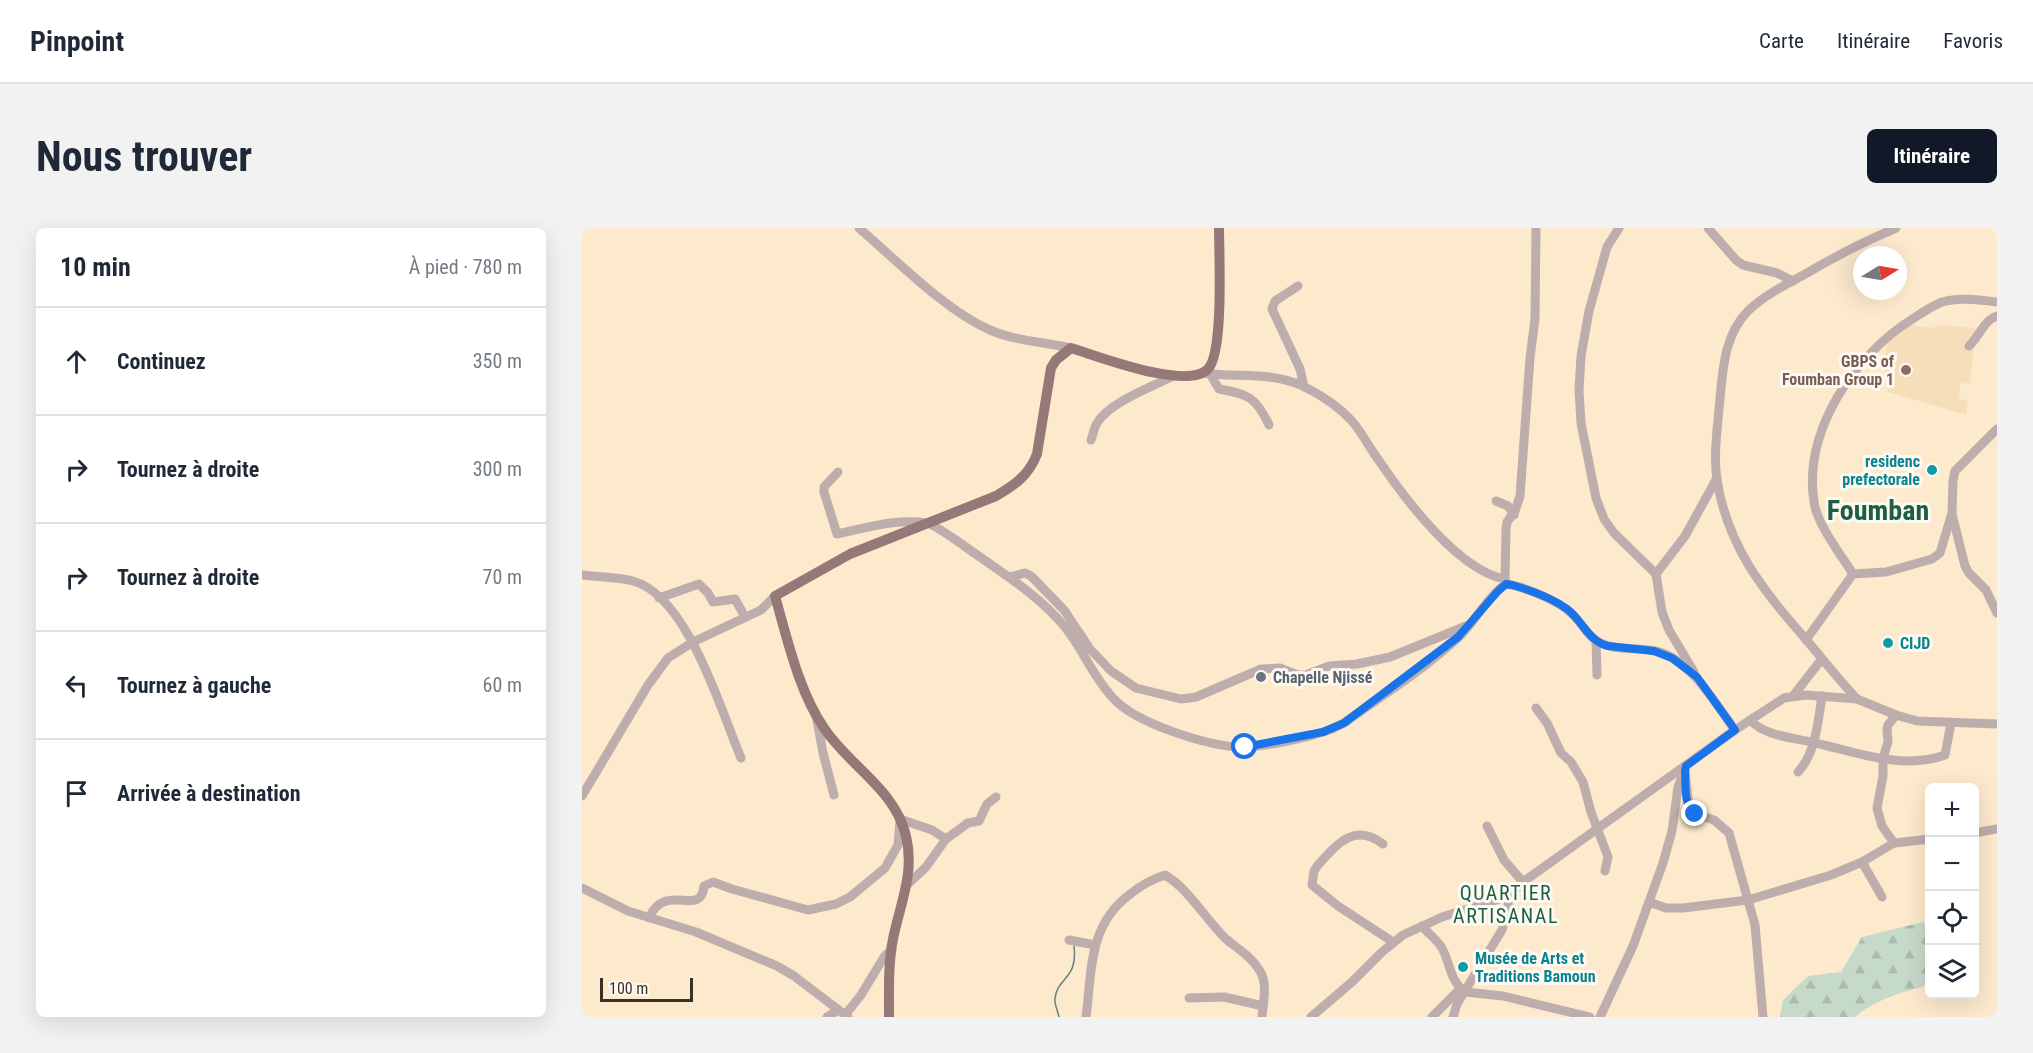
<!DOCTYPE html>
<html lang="fr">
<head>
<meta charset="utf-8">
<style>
  body { margin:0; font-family:"Roboto Condensed",sans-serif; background:#f2f2f3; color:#1f2937 }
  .controls { position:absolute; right:18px; bottom:18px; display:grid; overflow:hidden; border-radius:9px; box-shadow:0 6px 24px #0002 }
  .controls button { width:54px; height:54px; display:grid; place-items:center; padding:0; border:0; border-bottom:2px solid #e0e1e3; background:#fff; color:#1f2937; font:30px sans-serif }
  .compass { position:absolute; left:1271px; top:18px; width:54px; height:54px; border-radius:50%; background:#fff; box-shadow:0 6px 24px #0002; rotate:79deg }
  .scale { position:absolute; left:18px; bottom:15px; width:93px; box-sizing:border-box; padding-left:6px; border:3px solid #393227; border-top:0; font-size:16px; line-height:21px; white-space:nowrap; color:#393227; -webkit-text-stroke:4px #fdf9f3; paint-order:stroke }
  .stop { position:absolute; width:18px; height:18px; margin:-14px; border:4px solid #1a73e8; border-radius:50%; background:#fff }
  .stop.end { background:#1a73e8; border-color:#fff; box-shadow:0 2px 6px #0008 }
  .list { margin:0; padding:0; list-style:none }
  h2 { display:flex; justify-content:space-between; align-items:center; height:78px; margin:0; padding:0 24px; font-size:26px }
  h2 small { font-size:20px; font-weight:400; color:#747a83 }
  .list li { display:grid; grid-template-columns:39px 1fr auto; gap:18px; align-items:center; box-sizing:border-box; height:108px; padding:0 24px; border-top:2px solid #e0e1e3 }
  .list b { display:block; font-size:22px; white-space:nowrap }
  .list em { font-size:20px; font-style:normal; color:#747a83 }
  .icon { flex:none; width:33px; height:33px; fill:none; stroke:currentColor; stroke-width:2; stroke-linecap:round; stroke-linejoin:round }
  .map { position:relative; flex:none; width:1415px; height:789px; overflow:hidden; border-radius:9px }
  header { display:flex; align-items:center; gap:36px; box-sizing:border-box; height:84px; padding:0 30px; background:#fff; border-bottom:2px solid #e0e1e3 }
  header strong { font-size:28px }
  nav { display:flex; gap:33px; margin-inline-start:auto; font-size:21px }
  .intro { display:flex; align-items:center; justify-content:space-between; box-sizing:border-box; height:144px; padding:0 36px }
  h1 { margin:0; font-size:42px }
  .button { padding:15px 27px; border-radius:9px; background:#111827; color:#fff; font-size:21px; font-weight:700 }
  main { display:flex; gap:36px; padding:0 36px }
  aside { flex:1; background:#fff; border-radius:9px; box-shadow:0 6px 24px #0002 }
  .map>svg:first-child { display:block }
  .built { fill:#f6deba }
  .forest { fill:url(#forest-firs) }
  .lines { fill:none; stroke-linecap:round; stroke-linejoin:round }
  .stream { stroke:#648082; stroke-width:1.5 }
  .minor { stroke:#beadad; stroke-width:9 }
  .major { stroke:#957877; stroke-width:10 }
  .route { stroke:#1a73e8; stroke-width:8 }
  .education-dot { fill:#8d6e63; stroke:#fdf9f3; stroke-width:2 }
  .culture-dot { fill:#0f9aa8; stroke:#fdf9f3; stroke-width:2 }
  .worship-dot { fill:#6b7280; stroke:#fdf9f3; stroke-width:2 }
  .labels { text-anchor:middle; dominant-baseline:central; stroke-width:6; stroke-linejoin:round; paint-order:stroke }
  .education-label { font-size:16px; font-weight:bold; fill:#785e54; stroke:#fdf9f3; text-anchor:end }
  .culture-label { font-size:16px; font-weight:bold; fill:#0d838f; stroke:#fdf9f3; text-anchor:start }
  .worship-label { font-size:16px; font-weight:bold; fill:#5b616d; stroke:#fdf9f3; text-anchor:start }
  .quarter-label { font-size:20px; letter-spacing:1.5px; fill:#1c5f44; stroke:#fdf9f3 }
  .town-label { font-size:28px; font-weight:bold; fill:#1c5f44; stroke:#fdf9f3 }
</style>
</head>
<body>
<header>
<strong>Pinpoint</strong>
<nav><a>Carte</a><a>Itinéraire</a><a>Favoris</a></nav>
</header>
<div class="intro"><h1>Nous trouver</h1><a class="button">Itinéraire</a></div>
<main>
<aside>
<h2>10 min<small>À pied · 780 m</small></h2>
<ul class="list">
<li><svg class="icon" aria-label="ahead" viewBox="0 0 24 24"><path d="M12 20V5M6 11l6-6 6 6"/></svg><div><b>Continuez</b></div><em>350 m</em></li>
<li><svg class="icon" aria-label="right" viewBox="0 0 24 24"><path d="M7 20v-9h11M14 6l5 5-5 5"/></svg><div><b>Tournez à droite</b></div><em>300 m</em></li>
<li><svg class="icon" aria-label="right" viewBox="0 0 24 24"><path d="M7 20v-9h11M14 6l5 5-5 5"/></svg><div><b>Tournez à droite</b></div><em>70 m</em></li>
<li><svg class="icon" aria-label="left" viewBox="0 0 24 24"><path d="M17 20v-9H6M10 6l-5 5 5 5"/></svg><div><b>Tournez à gauche</b></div><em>60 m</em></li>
<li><svg class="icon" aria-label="arrive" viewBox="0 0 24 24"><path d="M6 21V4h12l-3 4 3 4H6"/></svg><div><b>Arrivée à destination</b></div></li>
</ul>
</aside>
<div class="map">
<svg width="1415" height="789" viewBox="0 0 1415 789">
  <defs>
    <pattern id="forest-firs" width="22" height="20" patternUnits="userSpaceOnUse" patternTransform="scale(1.5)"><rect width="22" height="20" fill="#c6daca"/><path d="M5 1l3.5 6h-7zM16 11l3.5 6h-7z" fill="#abbcae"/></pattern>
  </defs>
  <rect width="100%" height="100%" fill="#fde9cc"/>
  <polygon class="built" points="1327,96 1349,100 1358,97 1394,100 1388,156 1378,155 1377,171 1386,173 1384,187 1306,164 1302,132 1306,114"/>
  <path class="forest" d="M1341 694 1347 699V757C1323 763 1292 772 1273 789H1198L1201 772 1226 748 1259 744 1280 709Z"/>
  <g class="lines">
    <path class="stream" d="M477 789C476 783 472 776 473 770 476 748 496 752 492 718"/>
    <g class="minor">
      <path d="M277 0C314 32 364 83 408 102 433 113 463 114 489 120"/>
      <polyline points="1037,0 1025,19 1007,83 999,128 997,162 999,195 1014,270 1022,291 1032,305 1074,346 1080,384 1087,402 1112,444"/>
      <polyline points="1126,0 1154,32 1161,37 1195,45 1211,53"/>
      <polyline points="716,58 693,73 690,81 718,141 722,159"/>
      <path d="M1387 118C1397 109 1402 92 1415 88"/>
      <path d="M621 145C655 150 688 143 721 158 737 166 757 179 769 192 780 204 788 221 798 234 823 271 877 343 923 351"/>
      <path d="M628 146 637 161C666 166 674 169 687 197"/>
      <path d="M509 212C511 207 512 200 515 195 528 174 570 159 591 148"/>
      <path d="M256 244 242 259V264L255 306C284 300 315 290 345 295 353 296 389 323 398 329 428 350 459 370 482 398 501 421 511 449 531 470 553 495 627 519 661 519 684 519 728 509 750 501L762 495C801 467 843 441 878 408 893 393 907 367 924 356 941 358 979 374 990 386 999 394 1005 407 1015 413 1031 423 1055 419 1073 423 1108 430 1133 475 1153 502"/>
      <polyline points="914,273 926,278 932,287"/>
      <polyline points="1370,286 1383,338 1387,345 1404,362 1415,385"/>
      <polyline points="1074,346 1103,308 1135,250"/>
      <path d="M1271 346C1259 327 1235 296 1232 274 1221 202 1273 126 1332 90 1341 84 1350 78 1360 74 1377 69 1398 72 1415 74"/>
      <path d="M0 347C16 349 35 349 51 353 106 368 139 483 159 530"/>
      <polyline points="428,349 443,345 449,348 482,382 508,421 529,443 554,460 599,471 614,469 679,441 698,440 716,447 724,447 747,438 775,436 808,429 884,398"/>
      <polyline points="924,356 923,351 924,301 925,294 933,283 938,268 948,130 953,91 954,0"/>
      <polyline points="77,370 117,356 126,365 131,374 153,371 163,389"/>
      <polyline points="1224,412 1271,346 1304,344 1350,331 1358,325 1370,285 1371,253 1373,243 1415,201"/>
      <polyline points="1014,413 1015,447"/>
      <polyline points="1211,468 1239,432"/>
      <path d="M1275 471C1256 451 1240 430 1222 409 1180 362 1145 316 1135 252 1131 226 1136 197 1138 170 1141 139 1143 105 1167 82 1184 66 1205 56 1225 45 1254 28 1283 13 1314 0"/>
      <polyline points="954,480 965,495 979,525 989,534 1001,554 1009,584 1026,629 1023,643"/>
      <polyline points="235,492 241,525 252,567"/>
      <path d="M1168 492C1183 508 1208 509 1229 514 1271 523 1320 543 1363 527L1369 495"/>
      <polyline points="1103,543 1107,581 1113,586 1132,592 1147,605 1173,697 1181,789"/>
      <path d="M1216 544C1234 525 1236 493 1240 468"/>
      <polyline points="0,568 66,457 86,430 111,414 179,382 193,368"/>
      <polyline points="905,598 922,632 941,654"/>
      <polyline points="1392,605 1415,601"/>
      <polyline points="1312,615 1300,598 1295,580 1301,548 1301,530 1306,514 1305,502 1306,497 1314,487"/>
      <path d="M801 616C773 594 755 616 736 637L732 643 730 657 756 678 811 714"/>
      <polyline points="1280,634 1300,669"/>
      <polyline points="326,656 344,639 364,611"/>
      <polyline points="0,660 46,683 114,704 195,738 212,748 266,789"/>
      <polyline points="1067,674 1084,680 1101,680 1166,672 1249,647 1280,634 1312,615 1348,611"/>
      <path d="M67 690C84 652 119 691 122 658L131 654 150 661 226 682 254 676 268 669 303 640 316 617 318 591 350 602 364 611 386 595 397 593 405 576 414 569"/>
      <path d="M840 698C846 705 855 712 860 720 868 735 868 753 883 764L921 768 1008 789"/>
      <polyline points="487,712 513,717"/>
      <polyline points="607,770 642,769 681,778"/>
      <polyline points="263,787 279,767 302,729 310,721"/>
      <polyline points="245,789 256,782"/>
      <path d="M504 789C510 743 506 698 547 667 558 658 570 651 583 647 607 661 624 692 644 711 656 721 670 729 678 743 686 756 681 775 680 789"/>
      <polyline points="729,789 770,754 800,724 821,707 860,689 927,668"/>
      <polyline points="850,789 878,761"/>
      <polyline points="871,789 875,776 920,702 925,685 927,668 941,654 1153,502 1202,470 1224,467 1275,471 1314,487 1335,493 1415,496"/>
      <polyline points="1018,789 1051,718 1081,635 1090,603 1096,559 1101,546"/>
    </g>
    <path class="major" d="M307 789C307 763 306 737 311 711 318 676 333 645 324 608 313 561 267 538 242 500 217 464 205 410 193 368L268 326 414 268C433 257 447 247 455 226L469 140 474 132 489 120C516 128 605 163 626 141 642 124 637 26 637 0"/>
  </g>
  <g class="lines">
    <path class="route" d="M663 519 741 504 762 495 876 409 916 363 924 356 930 357C948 362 970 370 985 381 1001 393 1006 413 1026 418L1072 423 1090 430 1115 449 1153 502 1104 538 1103 543C1104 557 1101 576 1113 586"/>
  </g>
  <circle class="education-dot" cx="1324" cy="142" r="6"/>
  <g class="culture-dot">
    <circle cx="1350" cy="242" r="6"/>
    <circle cx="1306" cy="415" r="6"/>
    <circle cx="881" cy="739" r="6"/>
  </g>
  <circle class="worship-dot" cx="679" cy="449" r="6"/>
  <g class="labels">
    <g class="education-label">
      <text x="1312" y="133">GBPS of<tspan x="1312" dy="18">Foumban Group 1</tspan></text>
    </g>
    <g class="culture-label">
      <text x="1338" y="233" text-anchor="end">residenc<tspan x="1338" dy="18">prefectorale</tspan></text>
      <text x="1318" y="415">CIJD</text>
      <text x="893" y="730">Musée de Arts et<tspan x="893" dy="18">Traditions Bamoun</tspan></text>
    </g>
    <g class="worship-label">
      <text x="691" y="449">Chapelle Njissé</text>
    </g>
    <g class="quarter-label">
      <text x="924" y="665">QUARTIER<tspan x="924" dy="23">ARTISANAL</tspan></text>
    </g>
    <g class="town-label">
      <text x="1296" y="282">Foumban</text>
    </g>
  </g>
</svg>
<div class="controls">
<button>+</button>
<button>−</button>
<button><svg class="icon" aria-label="locate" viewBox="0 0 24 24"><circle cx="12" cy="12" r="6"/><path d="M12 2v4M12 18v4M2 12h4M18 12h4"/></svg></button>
<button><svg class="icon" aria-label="layers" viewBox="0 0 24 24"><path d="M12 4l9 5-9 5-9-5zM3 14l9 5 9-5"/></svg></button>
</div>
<svg class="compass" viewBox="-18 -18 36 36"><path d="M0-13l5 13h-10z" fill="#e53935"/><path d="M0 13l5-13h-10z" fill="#747a83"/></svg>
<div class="scale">100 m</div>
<div class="stop" style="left:663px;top:519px"></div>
<div class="stop end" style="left:1113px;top:586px"></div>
</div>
</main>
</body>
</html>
